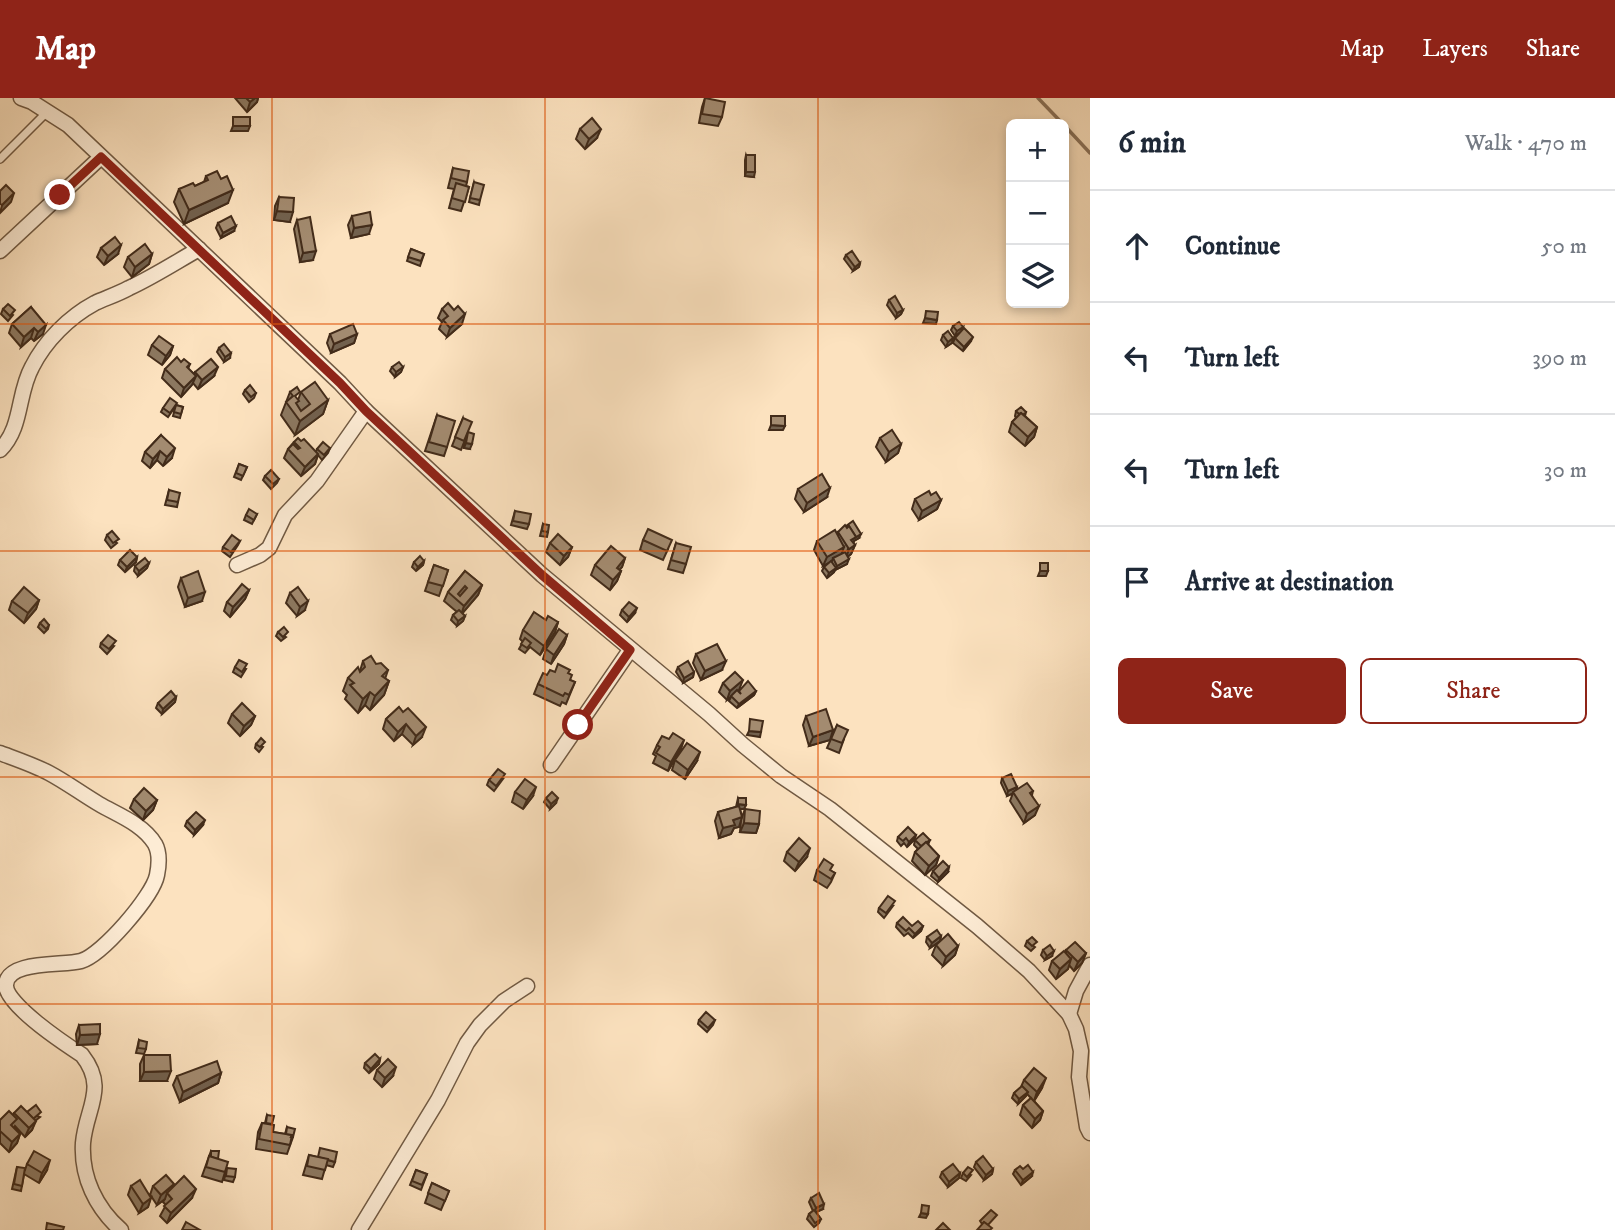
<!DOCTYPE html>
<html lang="en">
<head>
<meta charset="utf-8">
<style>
  body { margin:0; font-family:"IM FELL DW Pica",serif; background:#f2f2f3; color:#1f2937 }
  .controls { position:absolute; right:21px; top:21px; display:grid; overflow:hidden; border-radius:10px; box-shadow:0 4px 10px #0003 }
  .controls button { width:63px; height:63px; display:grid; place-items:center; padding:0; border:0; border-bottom:2px solid #e0e1e3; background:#fff; color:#1f2937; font:35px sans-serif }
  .stop { position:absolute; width:21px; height:21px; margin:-16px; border:5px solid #8f2418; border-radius:50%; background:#fff }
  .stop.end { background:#8f2418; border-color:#fff; box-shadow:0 2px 7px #0008 }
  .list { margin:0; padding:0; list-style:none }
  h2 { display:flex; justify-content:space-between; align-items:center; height:91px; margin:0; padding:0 28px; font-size:30px }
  h2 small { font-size:23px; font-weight:400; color:#747a83 }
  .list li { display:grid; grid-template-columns:46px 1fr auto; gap:21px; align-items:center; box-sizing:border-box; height:112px; padding:0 28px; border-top:2px solid #e0e1e3 }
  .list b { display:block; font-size:26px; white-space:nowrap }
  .list em { font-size:23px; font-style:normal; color:#747a83 }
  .actions { display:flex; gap:14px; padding:21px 28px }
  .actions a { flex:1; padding:16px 0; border:2px solid #8f2418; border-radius:10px; text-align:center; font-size:24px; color:#8f2418 }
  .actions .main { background:#8f2418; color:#fff }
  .icon { flex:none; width:38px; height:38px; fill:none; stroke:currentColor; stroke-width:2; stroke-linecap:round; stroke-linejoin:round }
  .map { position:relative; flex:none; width:1090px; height:1132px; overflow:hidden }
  header { display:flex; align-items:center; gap:42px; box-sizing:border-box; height:98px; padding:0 35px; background:#8f2418; color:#fff }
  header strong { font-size:33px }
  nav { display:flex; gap:38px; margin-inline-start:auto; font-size:24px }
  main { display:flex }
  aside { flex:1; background:#fff }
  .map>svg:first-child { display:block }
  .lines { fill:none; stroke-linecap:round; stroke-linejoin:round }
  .stream { stroke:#8c745b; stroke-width:3.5 }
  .lane-casing { stroke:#715a43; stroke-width:10 }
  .street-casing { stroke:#715a43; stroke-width:17 }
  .lane { stroke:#fdecd5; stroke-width:7 }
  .street { stroke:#fdecd5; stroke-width:14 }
  .wall { fill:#8c7860; stroke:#432c1a; stroke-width:2 }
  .shaded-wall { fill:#72614e; stroke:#432c1a; stroke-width:2 }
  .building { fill:#a38b70; stroke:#432c1a; stroke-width:2; fill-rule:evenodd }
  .route { stroke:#8f2418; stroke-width:9 }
  .grid { fill:none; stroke:#e0570d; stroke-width:2; stroke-opacity:0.55 }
</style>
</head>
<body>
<header>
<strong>Map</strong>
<nav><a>Map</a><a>Layers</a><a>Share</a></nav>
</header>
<main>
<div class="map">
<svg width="1090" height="1132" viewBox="0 0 1090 1132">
  <rect width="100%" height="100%" fill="#fce2bf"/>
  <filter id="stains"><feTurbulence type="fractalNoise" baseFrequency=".00286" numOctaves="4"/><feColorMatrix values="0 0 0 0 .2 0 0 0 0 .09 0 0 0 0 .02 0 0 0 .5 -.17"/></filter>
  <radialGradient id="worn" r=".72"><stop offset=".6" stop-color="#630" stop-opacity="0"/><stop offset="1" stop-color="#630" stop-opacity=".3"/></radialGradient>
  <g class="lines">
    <g class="stream">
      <polyline points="1038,0 1063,26"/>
      <polyline points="1064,27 1090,55"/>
    </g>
    <g class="lane-casing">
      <polyline id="lane" points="0,61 47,14"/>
    </g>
    <g class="street-casing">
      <g id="street">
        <polyline points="21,0 32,4 68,27 340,285 366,313 542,477 709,616 743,647 781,678 830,711 977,828 1029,873 1069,916 1076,931 1081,953 1079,979 1087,1029 1090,1035"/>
        <polyline points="0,153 101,59"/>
        <path d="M0 352C23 329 17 296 32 269 45 243 69 219 95 205 106 200 118 196 129 190 153 179 176 164 199 151"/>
        <polyline points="237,467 260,457 269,450 285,417 317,383 366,313"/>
        <path d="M0 655C16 661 34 667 49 675 66 684 82 696 99 706 118 717 143 726 155 746 160 755 159 767 157 777 153 798 102 857 81 863 63 868 7 862 6 887 5 906 65 946 82 957 108 990 86 1010 83 1045 81 1079 96 1110 121 1132"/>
        <polyline points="551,667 630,552"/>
        <polyline points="1069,916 1076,893 1090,867"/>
        <polyline points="359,1132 438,1002 467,945 480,927 504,903 527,888"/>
      </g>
    </g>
    <use href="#lane" class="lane"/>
    <use href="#street" class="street"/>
  </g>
  <g class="wall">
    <polygon points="235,0 258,0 257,4 247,14"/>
    <polygon points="705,0 722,19 718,28 699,25 702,9"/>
    <polygon points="580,31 597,40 585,51 576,41"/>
    <polygon points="746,57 754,79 745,78 745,62"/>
    <polygon points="453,70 467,84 466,88 469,89 461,113 449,110 454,91 448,90"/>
    <polygon points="206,78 221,81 228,105 184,126 174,104 179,91 195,88 204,84"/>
    <polygon points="474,84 480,102 479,107 469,104"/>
    <polygon points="279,99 290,124 274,122 275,108"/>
    <polygon points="352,118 369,136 351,140 348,127"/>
    <polygon points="297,122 313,162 300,164 294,131"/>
    <polygon points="218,125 234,133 221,140 216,130"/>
    <polygon points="101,150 118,156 104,167 97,159"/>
    <polygon points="411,151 424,156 420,168 407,163"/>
    <polygon points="152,156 149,166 132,179 124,169 128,159"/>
    <polygon points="846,157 860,165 859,169 853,173 844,161"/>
    <polygon points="889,202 903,212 901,216 896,220 887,207"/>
    <polygon points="31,209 43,236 34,243 31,240 21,249 9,235 12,226"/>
    <polygon points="3,211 13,217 8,223 1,216"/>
    <polygon points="442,211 462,226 447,239 439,231 442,224 438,220"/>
    <polygon points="953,228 963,229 962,233 971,243 963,253 953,245 955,240 960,234 955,238 951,232"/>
    <polygon points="330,236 357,236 354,245 331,255 327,245"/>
    <polygon points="943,237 953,240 952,245 946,249 941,242"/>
    <polygon points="152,247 173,248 170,257 162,267 148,257"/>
    <polygon points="219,250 230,260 224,264 217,254"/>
    <polygon points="181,264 190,266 188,271 194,276 195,274 214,278 198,291 193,285 181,299 162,280 165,271"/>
    <polygon points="392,269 403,269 401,274 395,279 390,273"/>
    <polygon points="245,292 256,295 254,300 249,304 243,296"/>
    <polygon points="290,294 298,302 301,294 328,302 323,316 295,337 281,317"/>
    <polygon points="176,307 183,309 180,320 173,318"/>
    <polygon points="175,309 168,319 161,314 163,310"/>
    <polygon points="1016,313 1026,314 1025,318 1037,329 1034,339 1025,348 1009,334 1012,324 1016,320 1015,318"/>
    <polygon points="437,317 447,349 444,358 425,353"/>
    <polygon points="463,320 470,351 464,350 466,339 461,352 452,348"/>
    <polygon points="161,337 172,360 163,368 157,362 150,370 142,363 145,354"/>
    <polygon points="880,340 901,346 898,355 886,364 876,349"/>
    <polygon points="301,343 316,354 317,351 330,350 328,355 322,362 318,357 315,366 301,378 284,360 288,351 294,344"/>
    <polygon points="239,366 247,369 241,382 234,379"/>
    <polygon points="265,378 279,381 277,385 271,391 263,382"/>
    <polygon points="798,391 827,399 804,414 795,401"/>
    <polygon points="169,392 178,404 177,409 165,407"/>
    <polygon points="931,397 941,402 937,411 919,422 912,411 915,401"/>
    <polygon points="515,413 529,426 527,431 511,427"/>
    <polygon points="257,416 252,426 244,422 246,417"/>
    <polygon points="543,426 548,434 547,439 540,438"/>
    <polygon points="838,434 859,440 854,443 853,446 855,447 851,456 847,459 847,466 835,472 834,474 827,480 822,473 824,469 829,465 823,468 814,452 817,443 838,437"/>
    <polygon points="107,437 117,445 111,450 105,442"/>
    <polygon points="643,442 668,451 663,462 640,452"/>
    <polygon points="240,443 238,447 230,459 222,453 223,449"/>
    <polygon points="550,445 572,449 568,459 560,467 546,454"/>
    <polygon points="676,445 686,466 683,475 668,471"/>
    <polygon points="137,459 136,464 125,474 118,467 120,462"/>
    <polygon points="625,460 622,469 619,472 621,473 617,483 610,492 591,477 595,467"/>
    <polygon points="424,463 423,467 416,473 412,469 414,464"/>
    <polygon points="149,465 147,470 138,478 134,473 135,468"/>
    <polygon points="434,467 448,472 439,498 425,493"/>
    <polygon points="465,473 482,487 478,497 462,515 465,518 463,523 457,528 451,522 453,517 457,514 444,503 448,494"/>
    <polygon points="181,480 202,503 185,509 178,489"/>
    <polygon points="249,492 245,501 230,519 224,513 227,504"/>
    <polygon points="290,495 305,512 297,518 286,505"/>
    <polygon points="39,502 36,511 24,525 9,512 12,503"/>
    <polygon points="622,512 635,515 627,524 620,517"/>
    <polygon points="546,522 558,524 555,534 540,557 530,549 525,555 519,551 523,544 520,541 523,532"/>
    <polygon points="40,525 49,527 48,531 44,535 38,529"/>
    <polygon points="278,534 286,539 281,543 276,538"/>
    <polygon points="567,537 564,546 551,566 543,561 546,551"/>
    <polygon points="101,545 114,548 107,556 100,549"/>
    <polygon points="696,556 722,572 701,582 693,565"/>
    <polygon points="363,563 376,566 388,572 385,581 389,583 384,597 370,612 365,607 358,615 345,601 347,597 343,593 348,580 360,573"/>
    <polygon points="235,569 246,571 241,579 233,574"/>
    <polygon points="678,569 694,574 693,579 683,585 676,574"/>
    <polygon points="555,574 568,575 570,582 575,584 566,606 562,604 560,608 534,596 538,586 547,577"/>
    <polygon points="723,585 739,592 738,593 739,594 739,593 756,593 754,597 737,610 729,603 731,599 727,602 719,594"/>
    <polygon points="176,599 175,604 162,616 156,610 158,605"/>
    <polygon points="399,609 422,639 413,647 402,636 394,643 383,631 386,621"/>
    <polygon points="232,616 255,618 251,627 240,638 228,625"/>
    <polygon points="806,618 833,632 830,642 809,648 803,627"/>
    <polygon points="837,627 844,641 839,655 827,650"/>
    <polygon points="256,646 263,649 259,654 255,650"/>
    <polygon points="657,647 681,651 668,673 653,665 656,658 653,656"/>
    <polygon points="675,662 697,663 685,681 672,672"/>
    <polygon points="1002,680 1016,692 1033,693 1032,697 1035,717 1024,725 1010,703 1013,695 1007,698 1001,685"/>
    <polygon points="503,681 494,693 487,687 489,682"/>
    <polygon points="515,694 533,698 523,711 512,704"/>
    <polygon points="546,700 556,705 550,711 544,704"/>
    <polygon points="738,700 744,711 740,711 742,719 745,711 759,726 756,735 740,734 741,722 739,729 734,730 731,736 719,740 715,723 718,714 736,709"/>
    <polygon points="134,701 157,702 153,712 143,722 130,710"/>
    <polygon points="187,723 203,727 194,737 185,728"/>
    <polygon points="916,737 914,742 907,749 904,745 901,748 897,743 898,739"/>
    <polygon points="915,742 930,742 928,747 939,758 936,767 925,777 912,763 915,754 918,751 914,747"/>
    <polygon points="787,754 807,759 795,773 784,763"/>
    <polygon points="817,772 831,773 835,775 831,784 827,790 814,782"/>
    <polygon points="933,773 948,774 938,784 931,778"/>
    <polygon points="893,808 884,820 878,814 879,810"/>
    <polygon points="897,825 912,828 923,828 921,833 913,840 908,835 904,838 896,829"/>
    <polygon points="941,838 940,843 930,850 926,844 927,839"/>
    <polygon points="1027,843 1035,849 1031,853 1025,848"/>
    <polygon points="936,847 958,848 955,857 943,868 932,857"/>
    <polygon points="1043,852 1052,858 1045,862 1041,857"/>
    <polygon points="1066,852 1086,855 1082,865 1074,873 1069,867 1068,871 1056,881 1049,872 1052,863 1066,855"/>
    <polygon points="699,922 715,922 713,927 707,934 698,926"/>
    <polygon points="79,927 97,946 77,947 76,936"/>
    <polygon points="139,942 146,951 144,956 136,955"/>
    <polygon points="144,957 167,983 140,983 140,966"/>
    <polygon points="380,961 379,966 369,975 364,970 365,965"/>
    <polygon points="377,972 393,978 382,989 374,981"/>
    <polygon points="221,975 218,985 180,1004 173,987 177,978"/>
    <polygon points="1024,982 1042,990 1034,1003 1043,1013 1040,1022 1032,1030 1020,1017 1023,1007 1031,1000 1027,996 1026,998 1018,1006 1012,1000 1014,995 1021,989"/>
    <polygon points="27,1014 40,1019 35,1023 32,1032 25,1039 15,1028 14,1030 20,1036 17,1045 9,1054 0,1045 0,1022 13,1017 14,1015"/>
    <polygon points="267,1017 272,1026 273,1034 285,1036 287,1029 293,1039 287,1056 256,1051 258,1034 262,1025 265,1025"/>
    <polygon points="211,1053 218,1061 225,1074 222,1084 202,1078"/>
    <polygon points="309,1057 335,1064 333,1069 326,1067 322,1081 303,1077"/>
    <polygon points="976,1064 993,1071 992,1076 984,1082 974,1069"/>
    <polygon points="27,1066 47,1072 39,1085 24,1076 21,1093 12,1091 17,1069 25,1072"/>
    <polygon points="227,1070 235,1079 233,1084 224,1082"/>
    <polygon points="1023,1071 1032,1078 1021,1087 1013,1076 1015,1072"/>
    <polygon points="416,1072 427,1076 421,1092 410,1087"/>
    <polygon points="942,1074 960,1075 959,1080 948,1089 940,1079"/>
    <polygon points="963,1075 971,1077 966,1083 961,1080"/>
    <polygon points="432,1085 449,1093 441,1112 425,1105"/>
    <polygon points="131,1088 150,1097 153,1088 173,1089 192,1100 167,1125 160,1118 166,1107 163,1104 165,1101 157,1107 151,1098 148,1109 139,1115 128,1097"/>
    <polygon points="811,1100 823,1111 816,1114 821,1121 819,1125 814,1129 807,1121 809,1116 813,1113 809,1104"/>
  </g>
  <g class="shaded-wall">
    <polygon points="255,0 258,0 257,4 247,14 250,4"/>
    <polygon points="233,28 250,28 248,33 231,33"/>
    <polygon points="601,31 597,40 585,51 589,41"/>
    <polygon points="746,74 755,74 754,79 745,78"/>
    <polygon points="233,92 228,105 184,126 189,112"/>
    <polygon points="14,95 11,104 0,115 2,107"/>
    <polygon points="277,113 293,114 290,124 274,122"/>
    <polygon points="372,127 369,136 351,140 354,130"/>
    <polygon points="236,128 234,133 221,140 223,135"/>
    <polygon points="121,147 118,156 104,167 108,158"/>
    <polygon points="316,153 313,162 300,164 303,155"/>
    <polygon points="152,156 149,166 132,179 135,169"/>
    <polygon points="860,165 859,169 853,173 855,169"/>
    <polygon points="903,212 901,216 896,220 897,215"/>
    <polygon points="465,216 462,226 447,239 450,230"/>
    <polygon points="925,220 937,222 936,226 923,225"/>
    <polygon points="46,227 43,236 34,243 38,234"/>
    <polygon points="963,229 961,234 955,238 957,233"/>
    <polygon points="34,230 31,240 21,249 24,239"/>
    <polygon points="357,236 354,245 331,255 334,246"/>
    <polygon points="973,239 971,243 963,253 964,249"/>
    <polygon points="953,240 952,245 946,249 948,244"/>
    <polygon points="173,248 170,257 162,267 166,258"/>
    <polygon points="231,255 230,260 224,264 225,259"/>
    <polygon points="218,269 214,278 198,291 202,282"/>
    <polygon points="403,269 401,274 395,279 396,274"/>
    <polygon points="196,278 192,287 181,299 184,290"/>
    <polygon points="328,302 323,316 295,337 300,323"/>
    <polygon points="771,327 785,328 783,332 769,332"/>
    <polygon points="1037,329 1034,339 1025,348 1028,339"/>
    <polygon points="466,345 472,346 470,351 464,350"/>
    <polygon points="901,346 898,355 886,364 889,354"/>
    <polygon points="175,350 172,360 163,368 167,359"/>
    <polygon points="160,353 157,362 150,370 153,361"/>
    <polygon points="318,356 315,366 301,378 305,369"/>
    <polygon points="830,390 827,399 804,414 807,405"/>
    <polygon points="941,402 937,411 919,422 922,413"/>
    <polygon points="861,436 859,440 854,443 853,448 848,451 851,442"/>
    <polygon points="855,447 851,456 846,460 849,451"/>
    <polygon points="572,449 568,459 560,467 564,458"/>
    <polygon points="844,449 841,458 833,460 832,463 823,468 827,459"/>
    <polygon points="137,459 136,464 125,474 127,469"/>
    <polygon points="625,460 622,469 613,479 617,470"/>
    <polygon points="849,461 847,466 835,472 837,468"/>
    <polygon points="424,463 423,467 416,473 418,469"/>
    <polygon points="149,465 147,470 138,478 139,473"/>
    <polygon points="836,470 834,474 827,480 829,475"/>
    <polygon points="621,473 617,483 610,492 613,482"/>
    <polygon points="1040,473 1048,473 1046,478 1038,478"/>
    <polygon points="482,487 478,497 461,517 464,508"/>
    <polygon points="249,492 245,501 230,519 233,509"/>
    <polygon points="205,494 202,503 185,509 188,500"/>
    <polygon points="39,502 36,511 24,525 28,515"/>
    <polygon points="308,503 305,512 297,518 300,509"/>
    <polygon points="637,510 635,515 627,524 629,519"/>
    <polygon points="465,518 463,523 457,528 458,523"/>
    <polygon points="558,524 555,534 540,557 544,548"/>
    <polygon points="567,537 564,546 551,566 554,557"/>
    <polygon points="726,563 722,572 701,582 705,573"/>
    <polygon points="694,574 693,579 683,585 684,580"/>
    <polygon points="743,582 739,592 727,602 730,593"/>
    <polygon points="389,583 384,597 370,612 375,598"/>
    <polygon points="756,593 754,597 737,610 739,606"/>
    <polygon points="370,594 365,607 358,615 363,601"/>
    <polygon points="176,599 175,604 162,616 163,611"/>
    <polygon points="255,618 251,627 240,638 244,628"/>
    <polygon points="406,626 402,636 394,643 398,634"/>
    <polygon points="426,629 422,639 413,647 416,638"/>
    <polygon points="833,632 830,642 809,648 813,639"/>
    <polygon points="749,633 761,634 760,639 747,637"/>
    <polygon points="684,642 681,651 668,673 671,664"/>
    <polygon points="700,654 697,663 685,681 688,672"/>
    <polygon points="536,689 533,698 523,711 527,702"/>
    <polygon points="1017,689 1016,694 1007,698 1008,693"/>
    <polygon points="558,700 556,705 550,711 551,706"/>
    <polygon points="157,702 153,712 143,722 146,713"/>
    <polygon points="738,706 746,707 744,711 736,711"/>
    <polygon points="1039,708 1035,717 1024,725 1027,716"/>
    <polygon points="742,719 739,729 734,730 731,736 719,740 723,730 733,722"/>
    <polygon points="205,722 203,727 194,737 195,732"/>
    <polygon points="744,725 759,726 756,735 740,734"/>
    <polygon points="916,737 914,742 907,749 909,744"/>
    <polygon points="810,750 807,759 795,773 799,764"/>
    <polygon points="939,758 936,767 925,777 929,768"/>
    <polygon points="949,769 948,774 938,784 939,780"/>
    <polygon points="923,828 921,833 913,840 915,836"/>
    <polygon points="941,838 940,843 930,850 932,845"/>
    <polygon points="958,848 955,857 943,868 946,859"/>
    <polygon points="1054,853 1052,858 1045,862 1047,858"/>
    <polygon points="1086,855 1082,865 1074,873 1078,864"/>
    <polygon points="1071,861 1068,871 1056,881 1060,871"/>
    <polygon points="100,936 97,946 77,947 80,937"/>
    <polygon points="380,961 379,966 369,975 371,971"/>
    <polygon points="396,969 393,978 382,989 385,980"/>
    <polygon points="171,973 167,983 140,983 144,974"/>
    <polygon points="221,975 218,985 180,1004 183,994"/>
    <polygon points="1046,980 1042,990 1034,1003 1037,994"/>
    <polygon points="1028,994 1026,998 1018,1006 1019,1001"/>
    <polygon points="1043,1013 1040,1022 1032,1030 1035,1021"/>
    <polygon points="36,1023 32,1032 25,1039 29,1030"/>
    <polygon points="20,1036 17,1045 9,1054 12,1044"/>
    <polygon points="50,1062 47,1072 39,1085 42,1075"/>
    <polygon points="993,1071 992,1076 984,1082 986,1077"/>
    <polygon points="1033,1074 1032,1078 1021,1087 1023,1082"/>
    <polygon points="960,1075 959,1080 948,1089 949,1084"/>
    <polygon points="174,1086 170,1096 167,1095 165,1101 157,1107 161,1097"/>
    <polygon points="196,1091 192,1100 167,1125 171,1115"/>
    <polygon points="151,1100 148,1109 139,1115 143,1106"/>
    <polygon points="824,1106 823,1111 814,1115 816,1110"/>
    <polygon points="921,1115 928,1116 926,1120 919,1119"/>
  </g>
  <g class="building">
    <polygon points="246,0 255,0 250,4"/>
    <polygon points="705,0 725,4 722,19 702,16"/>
    <rect x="233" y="19" width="17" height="9"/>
    <polygon points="592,20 601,31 589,41 580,31"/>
    <rect x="746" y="57" width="9" height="17"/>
    <polygon points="453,70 469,73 467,84 451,80"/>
    <polygon points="217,73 221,81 227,78 233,92 189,112 179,91 193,85 195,88 208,82 206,78"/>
    <polygon points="474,84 484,87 480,102 470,100"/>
    <polygon points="456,85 469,89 465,104 452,100"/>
    <polygon points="6,87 14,95 2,107 0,106 0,93"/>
    <polygon points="279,99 294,100 293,114 277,113"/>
    <polygon points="370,114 372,127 354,130 352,118"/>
    <polygon points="231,118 236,128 223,135 218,125"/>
    <polygon points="310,119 316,153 303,155 297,122"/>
    <polygon points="115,139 121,147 108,158 101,150"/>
    <polygon points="145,146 152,156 135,169 128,159"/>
    <polygon points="411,151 424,156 421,163 408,159"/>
    <polygon points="852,153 860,165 855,169 846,157"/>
    <polygon points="895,198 903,212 897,215 889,202"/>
    <polygon points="448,205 454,212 458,208 465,216 450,230 443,222 448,218 442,211"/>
    <polygon points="8,206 15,212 10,218 3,211"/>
    <polygon points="31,209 46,227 38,234 34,230 24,239 12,226"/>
    <polygon points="926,213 938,214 937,222 925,220"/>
    <polygon points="959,224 963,229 957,233 953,228"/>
    <polygon points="353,226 357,236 334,246 330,236"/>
    <polygon points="964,230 973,239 964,249 955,240"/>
    <polygon points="948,233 953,240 948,244 943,237"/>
    <polygon points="159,238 173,248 166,258 152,247"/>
    <polygon points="224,246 231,255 225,259 219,250"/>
    <polygon points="177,259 181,264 184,261 190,266 187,269 196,278 184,290 165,271"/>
    <polygon points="211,261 218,269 202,282 195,274"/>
    <polygon points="399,264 403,269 396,274 392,269"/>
    <polygon points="315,284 328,302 300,323 286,304 293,298 290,294 297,289 300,294 295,298 299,303 296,305 301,313 310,306 301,294"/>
    <polygon points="250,287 256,295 251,299 245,292"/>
    <polygon points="170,300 177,305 170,315 163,310"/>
    <polygon points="176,307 183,309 181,316 174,314"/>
    <polygon points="1021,309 1026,314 1023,317 1021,315 1019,316 1016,313"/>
    <polygon points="1021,315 1037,329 1028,339 1012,324"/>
    <polygon points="437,317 455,323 447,349 429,344"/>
    <polygon points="771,318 785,318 785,328 771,327"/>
    <polygon points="463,320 472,324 464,343 455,339"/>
    <polygon points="892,332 901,346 889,354 880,340"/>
    <polygon points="468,334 474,336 472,346 466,345"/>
    <polygon points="161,337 175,350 167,359 160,353 153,361 145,354"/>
    <polygon points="298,340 301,343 304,341 318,356 305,369 288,351 293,346 298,351 300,350 294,344"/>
    <polygon points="323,344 330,350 324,357 317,351"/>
    <polygon points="239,366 247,369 243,378 236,375"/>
    <polygon points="271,372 279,381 273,386 265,378"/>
    <polygon points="822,376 830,390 807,405 798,391"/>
    <polygon points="169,392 180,395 178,404 167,402"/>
    <polygon points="929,393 931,397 936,394 941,402 922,413 915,401"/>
    <polygon points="249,411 257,416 254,422 246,417"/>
    <polygon points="515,413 531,416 529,426 513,423"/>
    <polygon points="853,423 861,436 853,441 856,439 849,428 847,430 846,428"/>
    <polygon points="543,426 549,427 548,434 542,433"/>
    <polygon points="845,427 847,430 849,428 856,439 851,442 855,447 849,451 838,434"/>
    <polygon points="648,431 672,442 667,453 643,442"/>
    <polygon points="835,432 844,449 827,459 817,443"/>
    <polygon points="112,433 119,441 113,445 107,437"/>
    <polygon points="558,436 572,449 564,458 550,445"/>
    <polygon points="232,437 240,443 231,454 223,449"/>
    <polygon points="676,445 691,449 686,466 671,462"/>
    <polygon points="611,448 625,460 617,470 621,473 613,482 595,467"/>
    <polygon points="130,452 137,459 127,469 120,462"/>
    <polygon points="845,454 849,461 837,468 833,460"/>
    <polygon points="420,458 424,463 418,469 414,464"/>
    <polygon points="145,460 149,465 139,473 135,468"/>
    <polygon points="831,463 836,470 829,475 824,469"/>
    <rect x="1040" y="465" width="8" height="8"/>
    <polygon points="434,467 448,472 443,488 428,484"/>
    <polygon points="198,473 205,494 188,500 181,480"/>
    <path d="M465 473 482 487 464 508 448 494ZM465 488 467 490 460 498 458 496Z"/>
    <polygon points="242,486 249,492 233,509 227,504"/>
    <polygon points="24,489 39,502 28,515 12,503"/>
    <polygon points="298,489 308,503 300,509 290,495"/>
    <polygon points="629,504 637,510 629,519 622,512"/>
    <polygon points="459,512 465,518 458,523 453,517"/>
    <polygon points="534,514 546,522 548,518 558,524 544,548 523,532"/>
    <polygon points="44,521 49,527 46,531 40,525"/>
    <polygon points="284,529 288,534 283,539 278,534"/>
    <polygon points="559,531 567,537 554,557 546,551"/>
    <polygon points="108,537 116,543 109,551 101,545"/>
    <polygon points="525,540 531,545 527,550 521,546"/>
    <polygon points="717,546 726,563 705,573 696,556"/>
    <polygon points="371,558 376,566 381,565 388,572 382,578 389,583 375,598 370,594 363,601 350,587 354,585 348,580 358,569 360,574 365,569 363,563"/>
    <polygon points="239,562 247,566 242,574 235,569"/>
    <polygon points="688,563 694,574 684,580 678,569"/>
    <polygon points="558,566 570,572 568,575 572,577 570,582 575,584 569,597 565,595 563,598 538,586 543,575 547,577 550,572 555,574"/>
    <polygon points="735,574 743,582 730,593 723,585"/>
    <polygon points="748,583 756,593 739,606 731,598 737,592 741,596 739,593"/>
    <polygon points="171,593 176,599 163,611 158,605"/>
    <polygon points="242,605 255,618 244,628 232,616"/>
    <polygon points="399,609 403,614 408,610 426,629 416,638 406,626 398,634 386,621"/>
    <polygon points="826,611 833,632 813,639 806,618"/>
    <polygon points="750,621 763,623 761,634 749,633"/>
    <polygon points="837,627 848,632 842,645 831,641"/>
    <polygon points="673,635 684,642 671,664 656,655 660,649 657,647 662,638 669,641"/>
    <polygon points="261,640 265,644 260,649 256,646"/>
    <polygon points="687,645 700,654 688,672 675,662"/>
    <polygon points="498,671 505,676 496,688 489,682"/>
    <polygon points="1011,676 1017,689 1008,693 1002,680"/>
    <polygon points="525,681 536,689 527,702 515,694"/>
    <polygon points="1027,685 1033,693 1030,695 1039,708 1027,716 1013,694"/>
    <polygon points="144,690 157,702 146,713 134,701"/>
    <polygon points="552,694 558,700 551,706 546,700"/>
    <polygon points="738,700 746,700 746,707 738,706"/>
    <polygon points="739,708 742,719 733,722 735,727 723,730 718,714"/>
    <polygon points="745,711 760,713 759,726 744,725"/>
    <polygon points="196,714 205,722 195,732 187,723"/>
    <polygon points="908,729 916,737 909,744 906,740 903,743 898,739"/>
    <polygon points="923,735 930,742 921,748 915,742"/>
    <polygon points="799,740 810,750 799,764 787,754"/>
    <polygon points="926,744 939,758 929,768 915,754"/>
    <polygon points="824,761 833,767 830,772 835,775 831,781 817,772"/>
    <polygon points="943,763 949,769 939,780 933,773"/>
    <polygon points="888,798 895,803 886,815 879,810"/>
    <polygon points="903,819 912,828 918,823 923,828 915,836 909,830 906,833 897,825"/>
    <polygon points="937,832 941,838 932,845 927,839"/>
    <polygon points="948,836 958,848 946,859 936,847"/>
    <polygon points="1032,839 1037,844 1032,848 1027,843"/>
    <polygon points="1075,844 1086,855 1078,864 1066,852"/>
    <polygon points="1050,847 1054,853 1047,858 1043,852"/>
    <polygon points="1064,853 1071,861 1060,871 1052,863"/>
    <polygon points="706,914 715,922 708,930 699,922"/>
    <polygon points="100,926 100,936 80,937 79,927"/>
    <polygon points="139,942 147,944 146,951 138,950"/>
    <polygon points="375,956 380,961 371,971 365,965"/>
    <polygon points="144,957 170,957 171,973 144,974"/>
    <polygon points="388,961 396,969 385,980 377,972"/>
    <polygon points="217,963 221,975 183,994 177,978"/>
    <polygon points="1034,970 1046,980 1037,994 1024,982"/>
    <polygon points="1022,988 1028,994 1019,1001 1014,995"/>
    <polygon points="1031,1000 1043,1013 1035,1021 1023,1007"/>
    <polygon points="36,1007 41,1014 33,1021 27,1014"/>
    <polygon points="21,1008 36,1023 29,1030 14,1015"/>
    <polygon points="9,1013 17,1021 11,1027 20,1036 12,1044 0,1033 0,1022"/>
    <polygon points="267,1017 274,1018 272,1026 266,1025"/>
    <polygon points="262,1025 274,1027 273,1034 292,1037 290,1047 259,1041"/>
    <polygon points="287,1029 295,1031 293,1039 291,1039 292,1037 286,1036"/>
    <polygon points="320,1050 337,1054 335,1064 318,1059"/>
    <polygon points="34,1053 50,1062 42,1075 27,1066"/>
    <polygon points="211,1053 219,1053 218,1061 211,1059"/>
    <polygon points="309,1057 328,1061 325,1072 307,1068"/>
    <polygon points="209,1058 228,1064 225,1074 206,1069"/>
    <polygon points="983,1058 993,1071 986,1077 976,1064"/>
    <polygon points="953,1066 960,1075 949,1084 942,1074"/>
    <polygon points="1028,1067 1033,1074 1023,1082 1015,1072 1020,1068 1023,1071"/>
    <polygon points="17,1069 25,1070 22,1088 14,1086"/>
    <polygon points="968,1069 973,1072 967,1079 963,1075"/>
    <polygon points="227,1070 236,1071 235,1079 226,1078"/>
    <polygon points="416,1072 427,1076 422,1087 412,1083"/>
    <polygon points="166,1077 174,1086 161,1097 153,1088"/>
    <polygon points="184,1078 196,1091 171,1115 164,1108 172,1101 167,1095"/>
    <polygon points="140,1082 151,1100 143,1106 131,1088"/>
    <polygon points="432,1085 449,1093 445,1103 428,1095"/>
    <polygon points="819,1095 824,1106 816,1110 811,1100"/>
    <polygon points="922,1107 929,1108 928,1116 921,1115"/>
    <polygon points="814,1112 821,1121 815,1125 809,1116"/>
    <polygon points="991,1112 997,1117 988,1127 984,1124 982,1126 980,1123"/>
    <polygon points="186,1124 200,1132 182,1132"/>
    <polygon points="984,1124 992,1130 990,1132 977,1132"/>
    <polygon points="47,1125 64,1129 63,1132 46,1132"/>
    <polygon points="943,1125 950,1132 936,1132"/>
  </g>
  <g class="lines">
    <polyline class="route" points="60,97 101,59 340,285 366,313 542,477 630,552 578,627"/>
  </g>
  <path class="grid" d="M272 0V1132M545 0V1132M818 0V1132M0 226H1090M0 453H1090M0 679H1090M0 906H1090"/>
  <rect width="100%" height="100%" filter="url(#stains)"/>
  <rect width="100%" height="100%" fill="url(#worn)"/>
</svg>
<div class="controls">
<button>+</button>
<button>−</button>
<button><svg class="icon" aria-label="layers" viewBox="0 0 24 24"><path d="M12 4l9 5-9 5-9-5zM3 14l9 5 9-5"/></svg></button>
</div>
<div class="stop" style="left:578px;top:627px"></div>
<div class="stop end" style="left:60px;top:97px"></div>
</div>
<aside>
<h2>6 min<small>Walk · 470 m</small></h2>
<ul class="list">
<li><svg class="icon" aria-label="ahead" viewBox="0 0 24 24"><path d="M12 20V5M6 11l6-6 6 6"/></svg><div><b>Continue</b></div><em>50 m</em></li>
<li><svg class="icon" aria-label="left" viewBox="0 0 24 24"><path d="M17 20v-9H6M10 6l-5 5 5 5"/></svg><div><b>Turn left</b></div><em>390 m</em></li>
<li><svg class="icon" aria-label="left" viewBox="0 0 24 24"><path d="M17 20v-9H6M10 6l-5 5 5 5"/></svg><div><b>Turn left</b></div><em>30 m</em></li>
<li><svg class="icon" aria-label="arrive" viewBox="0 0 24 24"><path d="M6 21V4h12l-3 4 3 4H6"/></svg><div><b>Arrive at destination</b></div></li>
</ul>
<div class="actions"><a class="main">Save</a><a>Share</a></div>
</aside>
</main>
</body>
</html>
